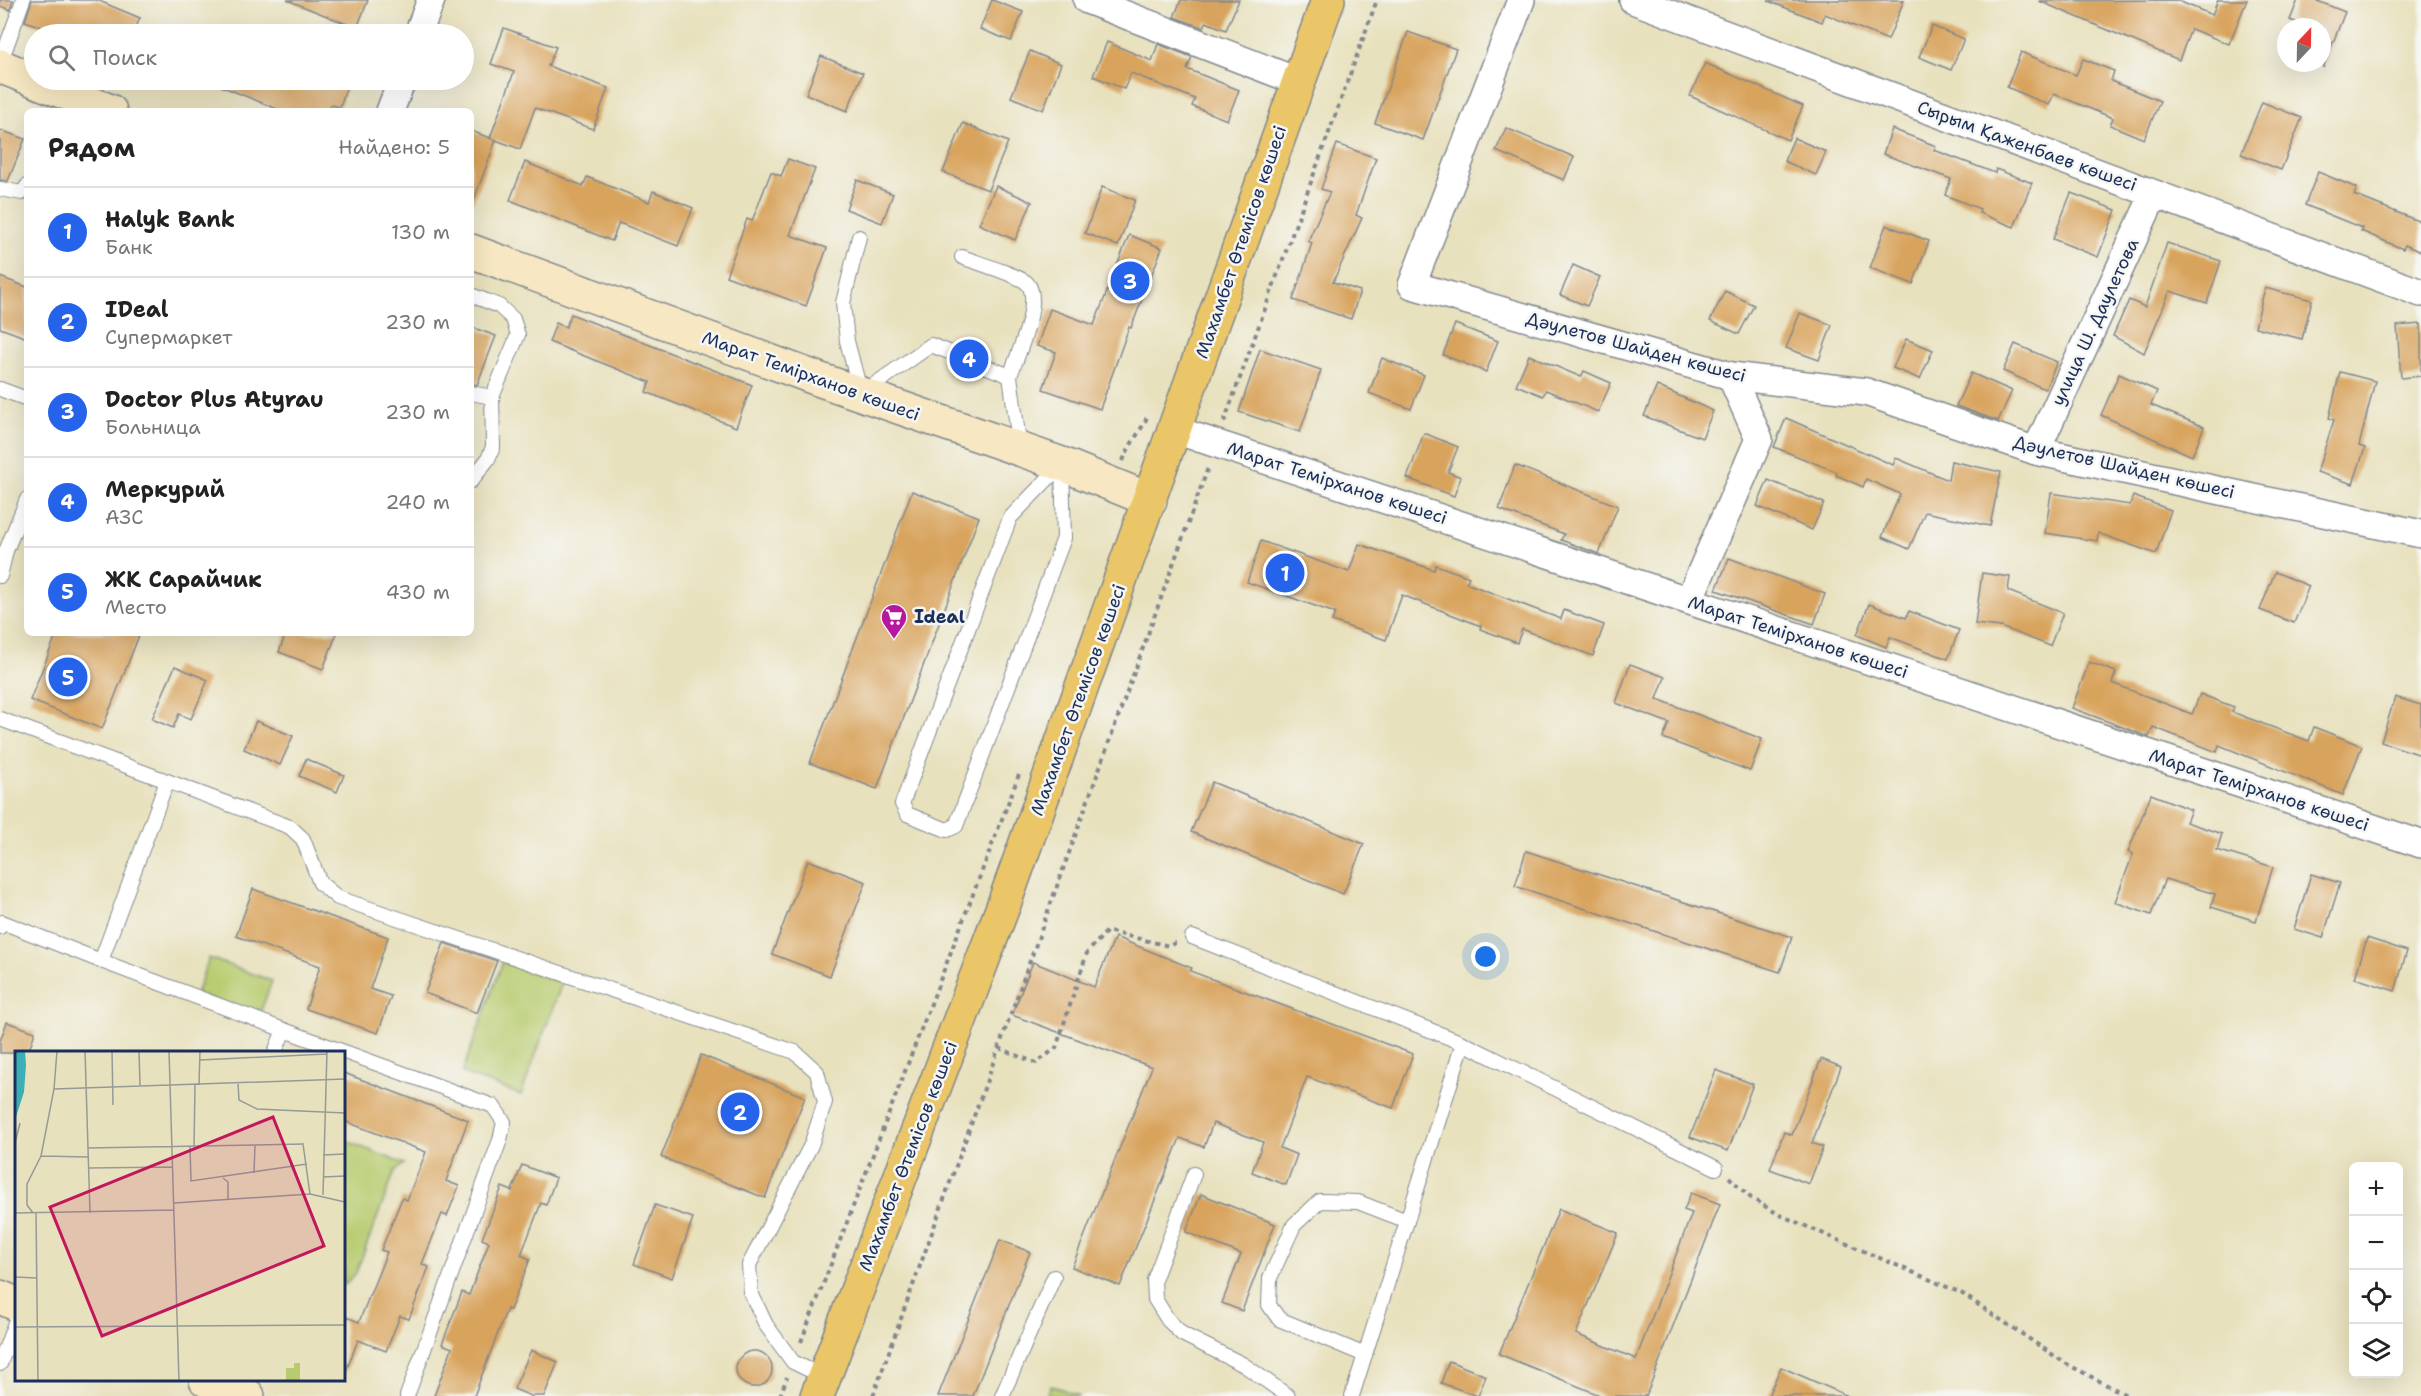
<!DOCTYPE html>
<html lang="ru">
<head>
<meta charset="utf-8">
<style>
  body { margin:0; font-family:"Shantell Sans",sans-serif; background:#f2f2f2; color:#222 }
  .controls { position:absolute; right:18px; bottom:18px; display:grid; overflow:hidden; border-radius:9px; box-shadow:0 6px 24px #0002 }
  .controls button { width:54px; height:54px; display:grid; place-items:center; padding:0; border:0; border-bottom:2px solid #e0e0e0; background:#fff; color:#222; font:30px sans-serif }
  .compass { position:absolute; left:2277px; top:18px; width:54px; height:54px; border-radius:50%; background:#fff; box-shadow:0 6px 24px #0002; rotate:22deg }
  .you { position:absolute; left:1486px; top:957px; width:21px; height:21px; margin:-15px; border:4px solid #fff; border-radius:50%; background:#1a73e8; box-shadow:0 0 0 9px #1a73e833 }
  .badge { display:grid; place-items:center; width:39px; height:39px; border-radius:50%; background:#2563eb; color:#fff; font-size:20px; font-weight:700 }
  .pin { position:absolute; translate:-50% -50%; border:3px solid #fff; box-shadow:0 2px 6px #0006 }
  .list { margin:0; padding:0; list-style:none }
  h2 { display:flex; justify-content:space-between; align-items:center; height:78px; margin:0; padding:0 24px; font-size:26px }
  h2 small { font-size:20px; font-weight:400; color:#767676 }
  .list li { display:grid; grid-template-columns:39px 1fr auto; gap:18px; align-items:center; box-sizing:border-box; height:90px; padding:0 24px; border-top:2px solid #e0e0e0 }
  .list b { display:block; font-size:22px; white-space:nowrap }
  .list p { margin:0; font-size:20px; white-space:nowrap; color:#767676 }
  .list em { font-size:20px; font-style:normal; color:#767676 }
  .icon { flex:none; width:33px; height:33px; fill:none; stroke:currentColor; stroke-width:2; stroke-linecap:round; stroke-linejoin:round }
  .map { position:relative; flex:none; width:2421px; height:1396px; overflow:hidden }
  .search { position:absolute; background:#fff; box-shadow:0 6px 24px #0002; left:24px; top:24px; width:450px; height:66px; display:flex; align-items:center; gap:15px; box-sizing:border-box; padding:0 21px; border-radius:33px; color:#767676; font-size:22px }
  .panel { position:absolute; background:#fff; box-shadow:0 6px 24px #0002; left:24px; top:108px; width:450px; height:528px; border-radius:9px }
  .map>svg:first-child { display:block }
  .green { fill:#b8cc6f; stroke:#6a7e66; stroke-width:1.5 }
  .building { fill:#d8a35b }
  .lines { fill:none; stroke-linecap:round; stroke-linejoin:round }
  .lane-casing { stroke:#82888e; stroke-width:16 }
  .street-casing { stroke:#82888e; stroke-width:30 }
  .secondary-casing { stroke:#82888e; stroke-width:36 }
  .primary-casing { stroke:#82888e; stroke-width:36 }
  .path { stroke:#82888e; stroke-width:4; stroke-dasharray:4.5 4.5; stroke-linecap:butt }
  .lane { stroke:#fff; stroke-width:14 }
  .street { stroke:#fff; stroke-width:27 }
  .secondary { stroke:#f7e8c3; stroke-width:33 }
  .primary { stroke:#ebc669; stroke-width:33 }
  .labels { text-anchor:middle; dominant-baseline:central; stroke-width:5; stroke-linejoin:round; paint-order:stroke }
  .street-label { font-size:18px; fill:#1b2f5e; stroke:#f6f6f2 }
  .poi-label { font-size:18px; font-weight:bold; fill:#1b2f5e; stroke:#f6f6f2; text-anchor:start }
  .inset-road { fill:none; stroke:#969a97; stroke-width:1.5 }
  .view { fill:#c2185b; fill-opacity:0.15; stroke:#c2185b; stroke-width:3 }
  .inset-edge { fill:none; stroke:#1b2f5e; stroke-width:3 }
</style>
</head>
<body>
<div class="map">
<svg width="2421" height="1396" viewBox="0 0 2421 1396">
  <rect width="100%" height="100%" fill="#f6f6f2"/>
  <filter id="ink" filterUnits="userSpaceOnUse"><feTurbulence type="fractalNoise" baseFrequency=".0167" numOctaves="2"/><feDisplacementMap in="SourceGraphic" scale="12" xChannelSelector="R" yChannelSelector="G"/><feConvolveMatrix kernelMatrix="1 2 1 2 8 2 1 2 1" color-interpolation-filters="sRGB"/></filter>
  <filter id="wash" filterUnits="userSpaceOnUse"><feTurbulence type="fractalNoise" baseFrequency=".008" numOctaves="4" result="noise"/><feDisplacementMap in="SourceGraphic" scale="24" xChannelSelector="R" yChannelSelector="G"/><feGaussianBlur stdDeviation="1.35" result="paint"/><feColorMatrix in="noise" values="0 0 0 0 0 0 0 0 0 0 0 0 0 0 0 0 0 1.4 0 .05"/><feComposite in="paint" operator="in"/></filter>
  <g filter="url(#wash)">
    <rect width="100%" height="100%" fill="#e8e1bd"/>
    <g class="green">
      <polygon points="209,958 272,981 259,1016 196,994"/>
      <polygon points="503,961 562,983 521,1095 462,1073"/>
      <polygon points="344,1140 404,1164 395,1171 356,1273 344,1285"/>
      <polygon points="1051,1385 1079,1396 1046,1396"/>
    </g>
    <g id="blocks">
      <g class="building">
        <polygon points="0,0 13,0 10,10 0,6"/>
        <polygon points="32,0 97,0 140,18 133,34 60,34 25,21"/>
        <polygon points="287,0 368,0 357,28"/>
        <polygon points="992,0 1023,12 1011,41 980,29"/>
        <polygon points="1181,0 1239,0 1226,30 1206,22 1204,28 1174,17"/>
        <polygon points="1792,0 1904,0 1888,40 1825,14 1822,22 1768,1"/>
        <polygon points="2176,0 2212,15 2218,0 2247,0 2229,44 2191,29 2179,60 2039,1"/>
        <polygon points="2298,0 2315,0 2345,12 2323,68 2322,27 2308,27 2290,20"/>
        <polygon points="1932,26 1964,39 1951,70 1919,57"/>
        <polygon points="504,28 556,47 548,66 608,88 593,129 535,108 520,149 490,138 514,72 491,64"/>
        <polygon points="1408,32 1456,49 1423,140 1375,123"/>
        <polygon points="1107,42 1152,61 1158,44 1192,57 1187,69 1239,90 1227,120 1192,106 1195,99 1131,73 1124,89 1093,76"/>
        <polygon points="1030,51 1061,64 1043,110 1011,97"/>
        <polygon points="2021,52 2076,75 2083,59 2114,71 2111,81 2160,101 2144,139 2110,125 2113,118 2054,94 2049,105 2007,87"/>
        <polygon points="821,56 863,73 847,111 806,94"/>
        <polygon points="1705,63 1803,106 1788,140 1690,96"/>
        <polygon points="206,80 349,80 340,107 331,105 329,111 282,111"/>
        <polygon points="2262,102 2302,118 2281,170 2241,154"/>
        <polygon points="963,123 1008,142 988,190 943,172"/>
        <polygon points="1506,128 1574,157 1564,180 1496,151"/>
        <polygon points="1892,129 1936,146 1934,150 1995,173 1996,169 2032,183 2014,227 1979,213 1980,209 1945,195 1951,179 1883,154"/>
        <polygon points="0,130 25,139 8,181 0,180"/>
        <polygon points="471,131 496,140 473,202 471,202"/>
        <polygon points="1794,138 1826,152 1816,175 1784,161"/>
        <polygon points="1337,144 1376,158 1356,215 1362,218 1333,282 1360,291 1351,319 1293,300 1312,243 1308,241 1330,192 1321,189"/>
        <polygon points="788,159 815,169 790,235 827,248 806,306 726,276 747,219 752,221 771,172 781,176"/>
        <polygon points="525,162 583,186 587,177 649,202 653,191 693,208 678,246 619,223 612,241 510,200"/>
        <polygon points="2318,172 2357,188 2354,195 2421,222 2421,252 2405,245 2403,249 2361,231 2362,228 2305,205"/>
        <polygon points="857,180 893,194 882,223 846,209"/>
        <polygon points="996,186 1032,202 1015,240 979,224"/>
        <polygon points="1102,187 1135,200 1118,246 1085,233"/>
        <polygon points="2071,193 2116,210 2098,257 2053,239"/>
        <polygon points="1886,225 1929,241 1913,284 1870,268"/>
        <polygon points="1129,235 1162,248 1131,328 1129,327 1100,409 1043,389 1056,352 1037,346 1050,309 1094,325"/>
        <polygon points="2167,243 2221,261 2207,303 2170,291 2144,353 2113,336 2129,300 2145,307"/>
        <polygon points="1573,265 1600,277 1587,306 1560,295"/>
        <polygon points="0,277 27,287 27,338 0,328"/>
        <polygon points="2265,288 2312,300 2302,339 2255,327"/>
        <polygon points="1725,291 1754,305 1739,334 1710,321"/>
        <polygon points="1800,313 1832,325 1819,360 1786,348"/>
        <polygon points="571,314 752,385 736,427 646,392 650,382 549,342 556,323 566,327"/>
        <polygon points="1455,324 1498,341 1486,372 1443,355"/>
        <polygon points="2421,324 2421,376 2401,378 2397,326"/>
        <polygon points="471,327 496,336 477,385 471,384"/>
        <polygon points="1906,339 1933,350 1920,379 1893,368"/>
        <polygon points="2015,344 2057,362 2045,389 2003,371"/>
        <polygon points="1260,349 1321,370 1300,432 1239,412"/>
        <polygon points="1529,355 1581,377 1584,371 1611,383 1598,412 1546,390 1543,396 1516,385"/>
        <polygon points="1382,358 1424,375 1411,409 1369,393"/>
        <polygon points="2340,372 2375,381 2359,446 2365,448 2353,484 2317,472 2334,420 2329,418"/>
        <polygon points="1971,373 2012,391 1998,421 1956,406"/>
        <polygon points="2119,374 2157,391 2151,405 2204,427 2192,456 2101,415"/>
        <polygon points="1657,386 1713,411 1702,438 1644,416"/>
        <polygon points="1786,418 1893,465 1896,458 1948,480 1951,461 2001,472 1990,526 1925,512 1909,549 1882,537 1900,494 1866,479 1863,487 1836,475 1837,472 1774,447"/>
        <polygon points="1424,433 1458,447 1448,472 1461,477 1454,496 1407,478"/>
        <polygon points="1515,465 1618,506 1599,554 1561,540 1564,534 1499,509"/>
        <polygon points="1768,480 1824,503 1812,530 1757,506"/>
        <polygon points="912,491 979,517 877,789 810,763"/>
        <polygon points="2051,493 2130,505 2133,496 2171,510 2156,554 2098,533 2097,541 2045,533"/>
        <polygon points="1261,541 1349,572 1359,544 1434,570 1436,565 1469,577 1466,583 1561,619 1564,610 1604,625 1593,656 1522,629 1517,643 1480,629 1481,626 1402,595 1386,640 1332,621 1335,613 1247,582"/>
        <polygon points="1729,558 1825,594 1814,624 1716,590"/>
        <polygon points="2275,572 2309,586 2294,623 2260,610"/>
        <polygon points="1982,573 2010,577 2008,591 2063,613 2050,646 2001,627 1975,624"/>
        <polygon points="1869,604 1906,618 1909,611 1959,630 1948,659 1890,637 1886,647 1857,635"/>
        <polygon points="57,633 140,633 102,729 30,700"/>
        <polygon points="286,633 337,633 323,669 279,652"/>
        <polygon points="2089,662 2116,672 2112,683 2192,714 2200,694 2234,707 2232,712 2309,741 2314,727 2362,746 2343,795 2219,745 2217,752 2153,727 2149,737 2072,708"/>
        <polygon points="1630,664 1665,677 1657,699 1762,739 1750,771 1663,738 1669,723 1616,703"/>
        <polygon points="175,666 208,680 191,719 179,714 173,728 152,719"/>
        <polygon points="2395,697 2421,705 2421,755 2381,742"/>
        <polygon points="256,721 293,736 280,765 244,749"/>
        <polygon points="306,759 344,775 337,792 299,776"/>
        <polygon points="1212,782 1364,844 1343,894 1191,832"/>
        <polygon points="2151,794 2191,810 2186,822 2222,834 2217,850 2273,867 2256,921 2211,907 2215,894 2165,879 2151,915 2115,902 2133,854 2128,852"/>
        <polygon points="1526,851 1792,937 1780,972 1515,886"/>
        <polygon points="808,860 866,882 830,976 772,954"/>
        <polygon points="2311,874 2340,883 2323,938 2294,929"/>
        <polygon points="253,889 388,937 370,989 391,996 378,1033 306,1009 320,966 236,936"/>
        <polygon points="1115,937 1192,968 1190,971 1413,1054 1393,1108 1307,1077 1280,1148 1297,1155 1286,1185 1252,1172 1263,1142 1213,1123 1204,1147 1180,1138 1120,1286 1072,1267 1152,1067 1012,1015 1033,962 1094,987"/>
        <polygon points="2367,938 2407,951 2395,991 2355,978"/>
        <polygon points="444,943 497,961 477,1013 425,993"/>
        <polygon points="7,1022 35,1032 28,1053 0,1053 0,1041"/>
        <polygon points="701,1055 805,1097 765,1198 661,1157"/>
        <polygon points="1821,1059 1841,1067 1812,1143 1823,1147 1809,1184 1770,1169 1784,1132 1792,1135"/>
        <polygon points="1716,1070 1753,1084 1728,1151 1690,1137"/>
        <polygon points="344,1073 468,1120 446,1181 459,1186 447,1216 442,1214 422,1264 429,1267 409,1319 400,1316 386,1351 358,1340 345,1374 344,1316 359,1322 387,1252 381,1250 402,1198 407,1200 426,1152 344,1121"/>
        <polygon points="522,1165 556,1178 546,1205 541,1203 521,1255 530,1259 510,1310 507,1309 474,1396 434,1396 452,1348 442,1344 462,1292 469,1295 489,1242 482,1239 502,1187 512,1191"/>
        <polygon points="1691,1193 1720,1204 1646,1396 1602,1396 1499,1354 1559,1209 1618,1233 1576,1334 1636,1359 1692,1213 1684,1210"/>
        <polygon points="1201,1194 1275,1224 1242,1311 1222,1303 1241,1254 1186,1232"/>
        <polygon points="655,1205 693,1218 672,1278 634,1264"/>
        <polygon points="1000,1240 1030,1252 973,1396 938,1396"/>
        <polygon points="531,1350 558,1362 544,1396 531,1396 514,1389"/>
        <circle cx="754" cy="1369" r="18"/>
        <polygon points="1449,1361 1486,1376 1478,1396 1441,1383"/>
        <polygon points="1781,1367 1848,1396 1768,1396"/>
      </g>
    </g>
  </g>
  <g filter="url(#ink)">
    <use href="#blocks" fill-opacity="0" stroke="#82888e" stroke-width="1.5"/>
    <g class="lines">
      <g class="lane-casing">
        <g id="lane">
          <polyline points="0,64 23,0"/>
          <polyline points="0,189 22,193 27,186"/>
          <polyline points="859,237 843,303 847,341 861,394 931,345 1010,376 1020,449"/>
          <path d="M962 257C975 262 1020 276 1027 283 1043 300 1017 356 1010 376"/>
          <polyline points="471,295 499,306 513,319 518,335 492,397 493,447 488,459 471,481"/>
          <polyline points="0,389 27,399"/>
          <polyline points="471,393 492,397"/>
          <polygon points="1062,464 1064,538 956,826 947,830 907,814 902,804 1010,518"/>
          <polyline points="0,576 6,551 27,499"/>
          <polyline points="0,719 167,781 101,961 284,1030"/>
          <polyline points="167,781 290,827 303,839 320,883 338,898 795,1052 817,1072 825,1102 811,1145 749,1265 751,1293 766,1325 793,1362 824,1377"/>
          <polyline points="0,927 2,922 101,961"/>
          <polyline points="1192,937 1463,1043 1352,1396"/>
          <polyline points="1463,1043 1716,1168"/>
          <polyline points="275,1052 284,1030 493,1106 504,1122 500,1140 407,1396"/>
          <polyline points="1194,1174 1154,1280 1155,1299 1168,1320 1182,1334 1244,1365 1288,1396"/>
          <polyline points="1365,1355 1279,1319 1269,1305 1270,1278 1294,1225 1320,1201 1358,1202 1407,1221"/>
          <polyline points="0,1364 16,1320"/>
          <polyline points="1002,1396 1054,1277"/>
        </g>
      </g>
      <g class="street-casing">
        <g id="street">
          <polyline points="1087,0 1297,81"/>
          <polyline points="1521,0 1412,285 1731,376 1866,392 2036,451 2421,534"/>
          <polyline points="1633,0 2421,293"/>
          <polyline points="418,34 431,0"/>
          <polyline points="390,111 402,80"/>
          <polyline points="1175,430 2421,844"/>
          <polyline points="2036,451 2154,194"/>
          <polyline points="1689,600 1759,439 1731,376"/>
        </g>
      </g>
      <g class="secondary-casing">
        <g id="secondary">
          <polyline points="0,66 110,111"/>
          <polyline points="471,251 818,379 1062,464 1150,500"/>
          <polyline points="0,1297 16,1304"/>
          <polyline points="206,1380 248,1396"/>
        </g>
      </g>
      <g class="primary-casing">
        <polyline id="primary" points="817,1396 1004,904 1328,0"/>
      </g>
      <g class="path">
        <polyline points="1224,422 1377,0"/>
        <path d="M1123 461C1129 444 1141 432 1148 415"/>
        <polyline points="999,1048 1036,1063 1056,1048 1087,953 1107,931 1169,946 1177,942"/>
        <polyline points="1729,1177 1751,1198 1780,1215 1961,1293 2065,1363 2128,1396"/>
        <polyline points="801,1342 1020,772"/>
        <polyline points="780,1396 787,1377"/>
        <polyline points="873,1396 1209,465"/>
      </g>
      <use href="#lane" class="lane"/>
      <use href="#street" class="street"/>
      <use href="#secondary" class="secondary"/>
      <use href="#primary" class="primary"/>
    </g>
  </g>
  <defs>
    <g id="supermarket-pin" transform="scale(1.35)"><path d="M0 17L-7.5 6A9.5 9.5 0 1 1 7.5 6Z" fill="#b5179e" stroke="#f6f6f2"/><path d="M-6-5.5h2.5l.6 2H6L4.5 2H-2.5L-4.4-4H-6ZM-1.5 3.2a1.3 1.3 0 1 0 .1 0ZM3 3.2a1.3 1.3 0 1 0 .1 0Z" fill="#fff"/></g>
  </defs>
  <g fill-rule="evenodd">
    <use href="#supermarket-pin" x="894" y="617"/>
  </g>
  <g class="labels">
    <g class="street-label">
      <text transform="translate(2027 146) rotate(20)">Сырым Қаженбаев көшесі</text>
      <text transform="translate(1241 242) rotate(-71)">Махамбет Өтемісов көшесі</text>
      <text transform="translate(2095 322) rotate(-65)">улица Ш. Даулетова</text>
      <text transform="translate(1636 347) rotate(15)">Дәулетов Шайден көшесі</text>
      <text transform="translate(811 376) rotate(20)">Марат Темірханов көшесі</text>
      <text transform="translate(2124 467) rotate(13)">Дәулетов Шайден көшесі</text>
      <text transform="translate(1337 483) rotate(18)">Марат Темірханов көшесі</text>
      <text transform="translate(1798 637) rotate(18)">Марат Темірханов көшесі</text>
      <text transform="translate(1078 700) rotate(-70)">Махамбет Өтемісов көшесі</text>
      <text transform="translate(2259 790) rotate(18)">Марат Темірханов көшесі</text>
      <text transform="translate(908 1156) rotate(-69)">Махамбет Өтемісов көшесі</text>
    </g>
    <g class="poi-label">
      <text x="914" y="617">Ideal</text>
    </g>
  </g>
  <g transform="translate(15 1051)">
    <rect width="330" height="330" fill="#e8e1bd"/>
    <path d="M279 312H285V330H271V317H279Z" fill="#b8cc6f"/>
    <path d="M0 0H10L11 14 9 41 0 69Z" fill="#3daeb6"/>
    <path class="inset-road" d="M70 0 75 162M97 0 98 54M124 0 125 35M154 0 164 330M185 9 312 3M223 33 224 49 242 58 330 62M184 34 185 0M39 38 330 28M0 92 5 72M288 93 295 143M175 96 176 130 292 113M179 96 180 34M73 97 289 93M308 104 330 103M26 105 73 106M74 117 157 116M239 122 240 94M308 126 330 125M208 127 213 131V149M308 144 312 0M159 152 295 143 330 151M0 162 159 159M18 162 12 154V133L26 105 39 38 42 0M21 162 23 330M0 226 22 227M162 275 330 274M0 276 162 275"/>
    <path class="view" d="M258 66 309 195 87 285 35 156Z"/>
    <rect width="330" height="330" class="inset-edge"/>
  </g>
</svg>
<div class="controls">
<button>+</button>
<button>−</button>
<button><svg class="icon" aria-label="locate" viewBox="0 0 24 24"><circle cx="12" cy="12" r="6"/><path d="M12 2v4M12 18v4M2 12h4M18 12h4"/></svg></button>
<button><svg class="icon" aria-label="layers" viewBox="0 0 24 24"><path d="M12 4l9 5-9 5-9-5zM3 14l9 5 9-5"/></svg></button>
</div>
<svg class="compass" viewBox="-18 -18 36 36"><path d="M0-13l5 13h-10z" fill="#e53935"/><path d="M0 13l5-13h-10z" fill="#767676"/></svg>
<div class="you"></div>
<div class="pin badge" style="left:1285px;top:573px">1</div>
<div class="pin badge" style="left:740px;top:1112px">2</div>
<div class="pin badge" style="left:1130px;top:281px">3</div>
<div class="pin badge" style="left:969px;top:359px">4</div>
<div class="pin badge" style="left:68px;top:677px">5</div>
<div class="search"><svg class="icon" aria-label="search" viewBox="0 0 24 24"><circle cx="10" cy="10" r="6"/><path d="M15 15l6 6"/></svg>Поиск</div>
<section class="panel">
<h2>Рядом<small>Найдено: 5</small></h2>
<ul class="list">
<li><span class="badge">1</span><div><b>Halyk Bank</b><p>Банк</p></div><em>130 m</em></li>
<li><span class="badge">2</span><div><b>IDeal</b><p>Супермаркет</p></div><em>230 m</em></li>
<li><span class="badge">3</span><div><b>Doctor Plus Atyrau</b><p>Больница</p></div><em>230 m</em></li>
<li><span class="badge">4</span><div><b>Меркурий</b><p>АЗС</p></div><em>240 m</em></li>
<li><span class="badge">5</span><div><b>ЖК Сарайчик</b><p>Место</p></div><em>430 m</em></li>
</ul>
</section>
</div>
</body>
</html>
